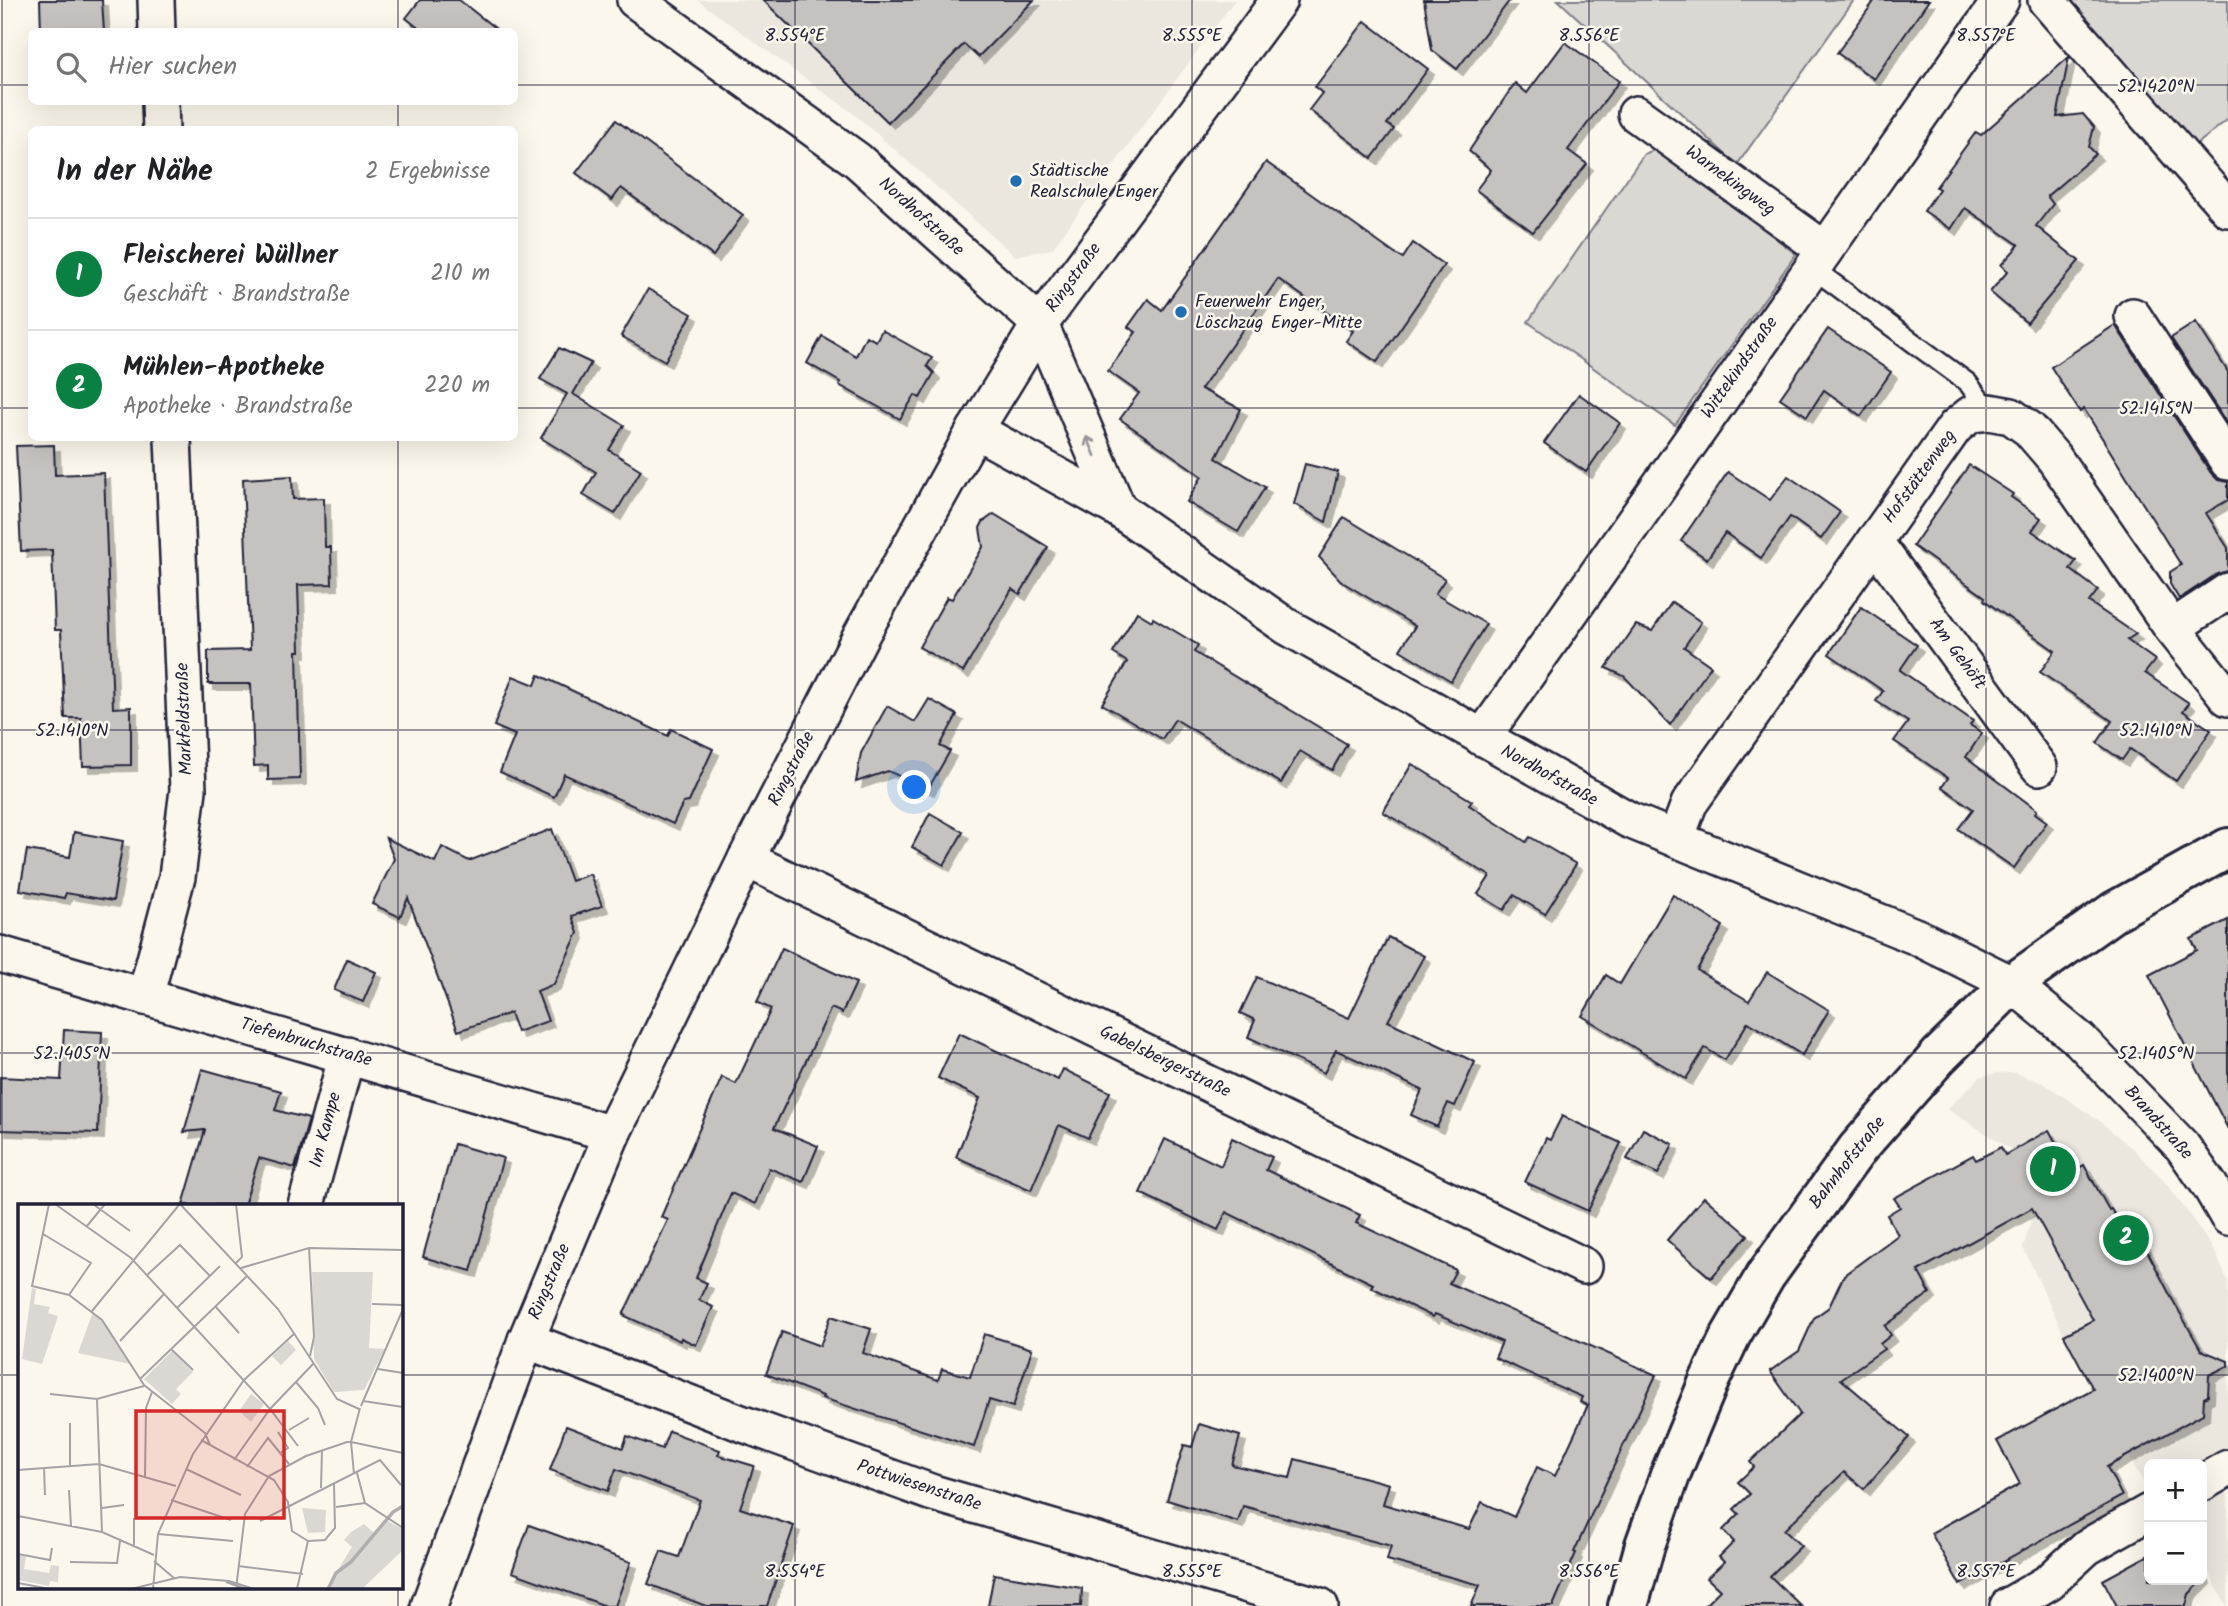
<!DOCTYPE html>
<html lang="de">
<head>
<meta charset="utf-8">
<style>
  body { margin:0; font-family:Kalam,sans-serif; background:#f2f2f2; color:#202124 }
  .controls { position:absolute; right:21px; bottom:21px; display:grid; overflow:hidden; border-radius:10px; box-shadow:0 7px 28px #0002 }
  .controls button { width:63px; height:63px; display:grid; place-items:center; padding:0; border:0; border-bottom:2px solid #e0e0e0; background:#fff; color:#202124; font:35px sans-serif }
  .you { position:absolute; left:915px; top:788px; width:24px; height:24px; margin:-18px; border:5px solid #fff; border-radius:50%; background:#1a73e8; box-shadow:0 0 0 10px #1a73e833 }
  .badge { display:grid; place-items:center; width:46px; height:46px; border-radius:50%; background:#0b8043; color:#fff; font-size:23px; font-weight:700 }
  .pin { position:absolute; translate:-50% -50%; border:4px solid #fff; box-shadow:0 2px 7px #0006 }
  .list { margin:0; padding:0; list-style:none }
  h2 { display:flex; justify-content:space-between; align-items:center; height:91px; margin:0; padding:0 28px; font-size:30px }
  h2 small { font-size:23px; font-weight:400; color:#757577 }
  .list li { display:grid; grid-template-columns:46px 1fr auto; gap:21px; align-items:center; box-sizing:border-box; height:112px; padding:0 28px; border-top:2px solid #e0e0e0 }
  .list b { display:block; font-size:26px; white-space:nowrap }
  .list p { margin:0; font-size:23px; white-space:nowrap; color:#757577 }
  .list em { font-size:23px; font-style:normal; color:#757577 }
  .icon { flex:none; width:38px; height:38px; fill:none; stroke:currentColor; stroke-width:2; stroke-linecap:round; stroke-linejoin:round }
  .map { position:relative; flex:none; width:2228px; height:1606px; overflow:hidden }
  .search { position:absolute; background:#fff; box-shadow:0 7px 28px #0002; left:28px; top:28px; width:490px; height:77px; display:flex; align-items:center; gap:18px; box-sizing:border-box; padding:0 24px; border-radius:10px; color:#757577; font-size:26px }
  .panel { position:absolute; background:#fff; box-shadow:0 7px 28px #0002; left:28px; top:126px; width:490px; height:315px; border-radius:10px }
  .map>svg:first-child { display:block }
  .built { fill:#ebe7df }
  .green { fill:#dbd8d3; stroke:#7e7d87; stroke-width:2 }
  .building { fill:#c6c2c0; stroke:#22223b; stroke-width:2; filter:url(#shadow) }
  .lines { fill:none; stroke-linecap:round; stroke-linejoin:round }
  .service-casing { stroke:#22223b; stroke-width:23 }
  .minor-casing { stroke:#22223b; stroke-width:40 }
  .tertiary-casing { stroke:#22223b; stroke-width:44 }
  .service { stroke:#fbf7ec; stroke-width:18 }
  .minor { stroke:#fbf7ec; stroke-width:35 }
  .tertiary { stroke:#fbf7ec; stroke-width:38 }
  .oneway { stroke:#99979c }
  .ticks { fill:none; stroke:#22223b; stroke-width:2; stroke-opacity:0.45 }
  .poi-dot { fill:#1f6fb2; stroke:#fbf7ec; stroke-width:2.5 }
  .labels { text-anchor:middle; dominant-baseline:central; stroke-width:5; stroke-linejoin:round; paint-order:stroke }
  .poi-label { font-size:18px; fill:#22223b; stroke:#fbf7ec; text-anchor:start }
  .street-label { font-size:18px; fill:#22223b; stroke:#fbf7ec }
  .inset-river { fill:none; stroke:#b1aeb0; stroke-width:3.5 }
  .inset-road { fill:none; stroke:#a4a2a5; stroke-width:2 }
  .view { fill:#d62828; fill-opacity:0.15; stroke:#d62828; stroke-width:3.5 }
  .inset-edge { fill:none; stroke:#22223b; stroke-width:3.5 }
  .ticks-label { font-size:18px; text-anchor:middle; fill:#22223b; stroke:#fbf7ec; stroke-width:5; stroke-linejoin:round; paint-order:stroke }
</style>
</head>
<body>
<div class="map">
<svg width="2228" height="1606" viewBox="0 0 2228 1606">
  <defs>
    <filter id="shadow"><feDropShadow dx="6" dy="6" stdDeviation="0" flood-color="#0004"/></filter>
  </defs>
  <rect width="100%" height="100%" fill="#fbf7ec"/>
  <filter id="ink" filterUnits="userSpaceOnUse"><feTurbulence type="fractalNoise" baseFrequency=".0143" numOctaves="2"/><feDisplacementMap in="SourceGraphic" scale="14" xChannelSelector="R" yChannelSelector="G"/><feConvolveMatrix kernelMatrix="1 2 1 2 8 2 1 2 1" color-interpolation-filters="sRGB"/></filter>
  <g filter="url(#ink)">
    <g class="built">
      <polygon points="697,0 1235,0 1052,249 1015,256 854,114"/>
      <polygon points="1998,1073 2016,1073 2045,1084 2098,1120 2132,1148 2161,1177 2190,1215 2216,1254 2228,1282 2228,1604 2226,1605 2202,1560 2202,1464 2149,1464 2149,1493 2064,1335 2023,1247 2037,1202 2009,1148 1947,1109 1980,1077"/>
    </g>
    <g class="green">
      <polygon points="1558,0 1854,0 1737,165"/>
      <polygon points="2071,0 2228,0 2228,119 2196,145"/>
      <polygon points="1659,148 1796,254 1675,425 1528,322 1644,154"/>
    </g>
    <g class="building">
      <polygon points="40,0 102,0 104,32 41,32"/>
      <polygon points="420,0 459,0 500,32 423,32 406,18"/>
      <polygon points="763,0 1034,0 978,57 964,44 888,122"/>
      <polygon points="1424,0 1510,0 1457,69 1432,50"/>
      <polygon points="1875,0 1929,0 1874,79 1837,53"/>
      <polygon points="1365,21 1428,69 1387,124 1394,129 1372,158 1309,110 1322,93 1315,87"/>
      <polygon points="1565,42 1619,81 1568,150 1587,164 1533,232 1476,190 1491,170 1469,151 1515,83 1527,93"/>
      <polygon points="2069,57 2057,117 2083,114 2094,127 2089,147 2096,154 2047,196 2053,204 2036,226 2079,261 2027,323 1990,292 2008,271 2001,265 2019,245 1965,208 1951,229 1924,211 1939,189 1936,187 1976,132 1981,135"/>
      <polygon points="616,120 743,215 713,256 621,188 612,200 576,173"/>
      <polygon points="1266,162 1395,254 1403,258 1413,243 1444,265 1377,362 1346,341 1353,331 1278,279 1201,389 1241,409 1216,458 1265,487 1238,532 1187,502 1202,476 1120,419 1139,393 1108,371 1136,332 1128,327 1148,299 1162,310"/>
      <polygon points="648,289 692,314 665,361 621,336"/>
      <polygon points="2196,322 2228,372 2228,425 2171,338"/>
      <polygon points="2115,325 2211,473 2218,480 2228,482 2228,500 2206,513 2228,548 2228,571 2217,574 2179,599 2170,584 2170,572 2181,565 2084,409 2080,412 2051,367"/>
      <polygon points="1828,329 1891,372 1861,416 1824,390 1807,416 1780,398"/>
      <polygon points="882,330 932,358 927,366 934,373 920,398 915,395 900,419 839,385 840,382 807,363 822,336 856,356 866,336 876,341"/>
      <polygon points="559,348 591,363 573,394 624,425 609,450 641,470 615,514 583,495 596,472 541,438 567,394 540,379"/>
      <polygon points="1579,394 1620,423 1586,472 1544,443"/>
      <polygon points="54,445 55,475 104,473 113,708 131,707 131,765 83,766 81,718 65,718 61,630 55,630 52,550 21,551 16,446"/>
      <polygon points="1305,464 1338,472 1326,522 1294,504"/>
      <polygon points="1969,465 2013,494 2011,497 2041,518 2032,531 2076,561 2070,569 2098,590 2089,602 2136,634 2127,640 2155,660 2145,673 2189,703 2183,711 2211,730 2176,781 2130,749 2122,760 2097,743 2112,721 2040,672 2055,651 1984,600 1985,597 1913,546"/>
      <polygon points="1728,472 1770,500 1788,476 1840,512 1821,539 1790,517 1761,558 1725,533 1707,559 1681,541"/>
      <polygon points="292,476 293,499 324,498 325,547 331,547 332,584 298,585 300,651 297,651 300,779 268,780 268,765 254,766 251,684 208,684 208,651 250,650 243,479"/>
      <polygon points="994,514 1048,547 1020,594 1012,589 963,672 919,647 947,597 952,599 983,547 980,528 983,522"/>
      <polygon points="1344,517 1445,579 1435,594 1486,624 1451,681 1400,650 1415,626 1342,582 1319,557"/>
      <polygon points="1672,602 1701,622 1684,647 1711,666 1670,725 1624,676 1606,668 1636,625 1652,631"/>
      <polygon points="1861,607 1917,645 1900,670 1973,721 1970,725 1982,733 1966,757 2037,810 2035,813 2047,822 2014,868 1958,829 1973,809 1942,787 1948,778 1894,741 1908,722 1876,701 1883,691 1829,654"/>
      <polygon points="1137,612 1152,621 1153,618 1198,645 1194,652 1347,744 1332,770 1300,751 1281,783 1175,719 1162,739 1102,704 1127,662 1113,653"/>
      <polygon points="539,675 668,736 671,729 713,749 689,802 683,803 673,824 564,774 554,797 500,772 515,735 494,726 513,676 535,685"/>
      <polygon points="929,699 957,715 940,746 950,751 928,789 888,771 856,782 861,753 887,706 915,722"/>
      <polygon points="1412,764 1472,801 1469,805 1526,842 1530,837 1576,864 1545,914 1514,895 1504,910 1478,894 1490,876 1383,812"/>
      <polygon points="930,813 963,832 944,865 912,847"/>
      <polygon points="552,829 571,881 590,874 602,906 572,916 578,933 554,984 537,991 548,1021 517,1032 510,1013 458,1031 408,898 400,917 372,904 394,859 386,838 435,862 442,847 469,861"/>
      <polygon points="74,832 123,841 113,901 66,893 64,898 20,890 27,850 70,857"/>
      <polygon points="1673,895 1723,926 1697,970 1749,1001 1767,972 1829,1010 1802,1055 1748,1022 1725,1060 1705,1048 1686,1079 1582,1016 1606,975 1620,984"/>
      <polygon points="2228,920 2228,1129 2149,975 2197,950 2191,939"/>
      <polygon points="1388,937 1424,956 1388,1021 1475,1062 1455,1106 1448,1103 1437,1127 1411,1115 1422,1090 1336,1050 1324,1073 1248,1037 1255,1020 1240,1013 1257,977 1349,1018"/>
      <polygon points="782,948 856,983 842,1013 831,1008 774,1128 818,1146 803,1182 769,1168 755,1204 731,1193 696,1278 707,1283 699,1300 713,1307 696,1345 681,1338 680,1341 623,1315 668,1220 661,1217 722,1077 736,1084 771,1009 757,1002"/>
      <polygon points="347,959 376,972 363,1002 334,990"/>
      <polygon points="64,1030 102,1032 98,1133 0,1130 0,1077 61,1080"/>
      <polygon points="959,1033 1058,1080 1063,1069 1110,1092 1088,1138 1059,1125 1031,1190 956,1157 980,1098 938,1078"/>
      <polygon points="202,1069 281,1091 275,1110 309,1119 295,1168 259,1158 244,1205 183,1205 205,1130 184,1132"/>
      <polygon points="1562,1116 1621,1143 1588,1211 1525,1182 1546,1138 1550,1140"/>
      <polygon points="1643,1129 1673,1144 1658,1174 1627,1159"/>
      <polygon points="2049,1130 2072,1172 2084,1165 2109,1210 2111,1209 2118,1220 2126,1216 2137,1236 2139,1235 2171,1297 2201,1350 2228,1361 2228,1366 2209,1375 2208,1396 2204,1398 2203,1414 2107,1467 2122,1496 1960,1585 1931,1533 2020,1484 1997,1441 2093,1389 2064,1335 2093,1320 2032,1208 1918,1271 1930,1293 1885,1326 1891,1335 1880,1344 1884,1349 1841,1379 1909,1437 1864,1489 1844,1472 1784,1530 1801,1546 1770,1576 1801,1606 1704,1606 1720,1590 1707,1578 1724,1562 1719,1557 1734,1542 1723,1530 1739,1514 1734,1509 1750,1494 1738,1482 1754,1467 1750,1462 1800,1414 1770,1371 1799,1351 1814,1318 1829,1307 1844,1275 1898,1235 1887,1215 1900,1207 1894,1198 1973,1155 1976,1160 2001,1147 2005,1155"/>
      <polygon points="1232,1138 1272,1157 1266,1170 1360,1215 1356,1223 1456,1270 1449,1283 1656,1375 1574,1552 1576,1553 1553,1606 1471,1606 1480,1585 1387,1560 1391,1546 1243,1506 1238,1522 1167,1500 1184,1445 1192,1447 1199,1424 1240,1436 1232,1465 1290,1478 1295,1459 1389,1484 1383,1504 1469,1529 1482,1502 1514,1517 1537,1467 1555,1476 1588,1405 1580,1402 1582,1397 1495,1358 1502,1342 1435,1314 1433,1317 1371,1287 1373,1284 1226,1212 1218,1230 1140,1193 1165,1139 1221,1166"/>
      <polygon points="454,1144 503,1158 471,1271 423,1257"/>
      <polygon points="1704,1197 1748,1235 1711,1278 1667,1240"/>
      <polygon points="831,1316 871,1329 863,1353 938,1380 942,1369 970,1377 984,1334 1032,1349 1013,1407 989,1400 974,1447 822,1398 823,1396 766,1374 782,1332 820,1346"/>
      <polygon points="566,1426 623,1448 627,1436 662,1449 669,1431 720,1450 718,1455 754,1466 740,1508 794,1526 767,1606 706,1606 648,1584 661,1551 679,1557 700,1500 616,1469 608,1491 550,1470"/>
      <polygon points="529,1525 631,1562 615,1606 606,1606 512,1572"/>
      <polygon points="2149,1555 2149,1580 2202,1580 2202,1573 2205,1578 2189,1594 2186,1606 2117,1606 2103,1580"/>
      <polygon points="994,1574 1082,1588 1081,1606 988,1606"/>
    </g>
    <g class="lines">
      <g class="service-casing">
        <polyline id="service" points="1811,267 1968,383 1989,412"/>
      </g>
      <g class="minor-casing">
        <g id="minor">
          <polyline points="156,0 157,32"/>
          <polyline points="635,0 857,160 1040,324 1118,509"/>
          <polyline points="2046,0 2228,209"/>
          <polyline points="160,102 161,130"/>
          <polyline points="1636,114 1824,249"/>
          <polyline points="2133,316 2228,462"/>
          <polyline points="975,430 1118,509 1286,626 1629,820 1917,937 2012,984 2080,1040 2182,1146 2210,1186 2228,1217"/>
          <polyline points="1874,541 2039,767"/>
          <polyline points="2172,628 2228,591"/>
          <polyline points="1482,738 2001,0"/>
          <polyline points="1676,839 1689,804 1955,427 1971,414 1989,412 2011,416 2029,429 2054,458 2172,628 2228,698"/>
          <polyline points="746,859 1584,1266"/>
          <polyline points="0,954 612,1134"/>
          <polyline points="145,997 177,877 188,790 173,438"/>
          <polyline points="306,1205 347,1055"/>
          <polyline points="526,1340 738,1422 933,1493 1320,1606"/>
          <polyline points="2202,1483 2228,1468"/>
          <polyline points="429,1606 526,1340 612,1134 746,859 859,639 975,430 1040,324 1279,0"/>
          <polyline points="2008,1606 2049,1582 2087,1547 2149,1512"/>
        </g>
      </g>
      <g class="tertiary-casing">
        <polyline id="tertiary" points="1628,1606 1645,1545 1672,1470 1709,1381 1731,1335 1766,1275 1858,1148 1939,1056 2012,984 2115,911 2228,848"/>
      </g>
      <use href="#service" class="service"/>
      <use href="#minor" class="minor"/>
      <use href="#tertiary" class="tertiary"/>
    </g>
    <defs><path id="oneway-shaft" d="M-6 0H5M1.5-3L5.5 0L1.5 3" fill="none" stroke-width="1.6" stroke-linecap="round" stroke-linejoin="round" transform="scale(1.75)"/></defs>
    <use class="oneway" href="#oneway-shaft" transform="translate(1091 446) rotate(-113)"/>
  </g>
  <path class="ticks" d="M2 0V1606M398 0V32M795 0V1606M1192 0V1606M1589 0V1606M1986 0V1606M0 85H32M514 85H2228M398 102V130M0 408H32M514 408H2228M398 438V1205M0 730H2228M0 1053H2228M0 1375H19M401 1375H2228M398 1587V1606"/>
  <g class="poi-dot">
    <circle cx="1016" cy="181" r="7"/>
    <circle cx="1181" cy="312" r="7"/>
  </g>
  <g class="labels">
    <g class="poi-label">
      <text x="1030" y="171">Städtische<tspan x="1030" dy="21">Realschule Enger</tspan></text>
      <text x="1195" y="302">Feuerwehr Enger,<tspan x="1195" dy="21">Löschzug Enger-Mitte</tspan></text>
    </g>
    <g class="street-label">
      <text transform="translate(1730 181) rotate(36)">Warnekingweg</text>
      <text transform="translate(921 217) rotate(42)">Nordhofstraße</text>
      <text transform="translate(1074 278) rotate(-54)">Ringstraße</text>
      <text transform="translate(1740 368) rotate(-55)">Wittekindstraße</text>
      <text transform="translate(1920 477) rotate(-54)">Hofstättenweg</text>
      <text transform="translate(1957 654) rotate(54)">Am Gehöft</text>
      <text transform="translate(185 719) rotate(-92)">Markfeldstraße</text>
      <text transform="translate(792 769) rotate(-63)">Ringstraße</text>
      <text transform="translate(1549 776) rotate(29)">Nordhofstraße</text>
      <text transform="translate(306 1043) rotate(16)">Tiefenbruchstraße</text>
      <text transform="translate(1165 1062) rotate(26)">Gabelsbergerstraße</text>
      <text transform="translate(2158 1123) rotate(48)">Brandstraße</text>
      <text transform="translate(326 1130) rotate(-75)">Im Kampe</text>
      <text transform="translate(1848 1163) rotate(-52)">Bahnhofstraße</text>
      <text transform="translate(550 1282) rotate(-67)">Ringstraße</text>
      <text transform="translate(919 1486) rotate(18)">Pottwiesenstraße</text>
    </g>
  </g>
  <g transform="translate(18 1204)">
    <rect width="385" height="385" fill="#fbf7ec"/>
    <path d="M294 68H355L351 144 367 145 346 186 316 188 296 155ZM14 84 18 85 16 100 32 103 30 109 40 112 24 160 4 155ZM75 108 90 123 112 160 60 149ZM270 137 278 146 263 161 254 152ZM154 147 175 168 158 185 163 190 154 200 126 175ZM233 190 246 200 233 218 221 207ZM284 304 308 306 307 328 290 329ZM367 316 385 325V346L344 385H308L334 343 326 336 333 328 346 320 356 329ZM0 351 8 353 6 365 31 369 33 361 41 362 40 378 32 377 31 382 0 376Z" fill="#dbd8d3"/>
    <path class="inset-river" d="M310 385 318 369 333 358 375 308 385 302"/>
    <path class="inset-road" d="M31 0 14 82 51 91 84 116 126 181 187 229 192 241M37 0 113 54 252 205 280 242M75 0 112 27M162 0 260 105 319 195 341 205M218 0 224 53 218 59M69 22 87 0M25 30 73 59 51 91M291 44 296 133 292 152M223 64 291 44 385 46M129 71 162 41 192 72M354 100 385 101M197 102 221 129M159 104 202 62M74 107 161 1M102 137 146 90M153 145 175 166M360 165 385 169M122 175 229 72M278 178 300 204 307 221M32 190 79 195 126 182M79 195 84 328M345 197 385 203M343 202 385 105M342 204 333 238 385 249M271 226 291 214M260 228 270 244 262 249M183 236 256 276 270 298 274 327 290 337 307 336 317 324 316 279M216 256 252 205 296 159M52 262V219M229 263 250 234 271 260M26 264 27 291M168 265 223 291M0 266 81 260 158 282M339 269 347 299 385 324M127 273 128 204 134 188M303 284 304 246M51 286 53 322M153 296 213 316M318 303 347 299M84 304 106 301M0 312 84 328 136 351M116 314V343M242 317 362 256 383 281M140 330 215 337M0 350 32 356 34 344M136 357 156 374M52 358 99 359 102 337M220 362 285 370M208 378 228 385M0 379 32 385M113 385 162 373 211 377 236 385M135 385 140 330 175 250 226 176 277 129M218 385 227 310 251 272 288 252 329 238H333L336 270M279 385 290 337"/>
    <path class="view" d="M118 207H266V314H118Z"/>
    <rect width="385" height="385" class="inset-edge"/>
  </g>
  <g class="ticks-label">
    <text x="795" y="41">8.554°E</text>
    <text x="1192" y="41">8.555°E</text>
    <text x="1589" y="41">8.556°E</text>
    <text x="1986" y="41">8.557°E</text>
    <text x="2156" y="92">52.1420°N</text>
    <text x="2156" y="414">52.1415°N</text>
    <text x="72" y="736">52.1410°N</text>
    <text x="2156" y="736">52.1410°N</text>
    <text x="72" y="1059">52.1405°N</text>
    <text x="2156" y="1059">52.1405°N</text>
    <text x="2156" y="1381">52.1400°N</text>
    <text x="795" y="1577">8.554°E</text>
    <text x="1192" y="1577">8.555°E</text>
    <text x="1589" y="1577">8.556°E</text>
    <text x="1986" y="1577">8.557°E</text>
  </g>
</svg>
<div class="controls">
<button>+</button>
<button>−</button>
</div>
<div class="you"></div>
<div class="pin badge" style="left:2053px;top:1169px">1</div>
<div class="pin badge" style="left:2126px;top:1238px">2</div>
<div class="search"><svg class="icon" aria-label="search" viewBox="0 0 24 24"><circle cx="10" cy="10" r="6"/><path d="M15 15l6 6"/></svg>Hier suchen</div>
<section class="panel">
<h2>In der Nähe<small>2 Ergebnisse</small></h2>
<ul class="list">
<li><span class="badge">1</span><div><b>Fleischerei Wüllner</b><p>Geschäft · Brandstraße</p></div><em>210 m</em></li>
<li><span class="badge">2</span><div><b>Mühlen-Apotheke</b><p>Apotheke · Brandstraße</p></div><em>220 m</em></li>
</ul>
</section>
</div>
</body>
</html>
